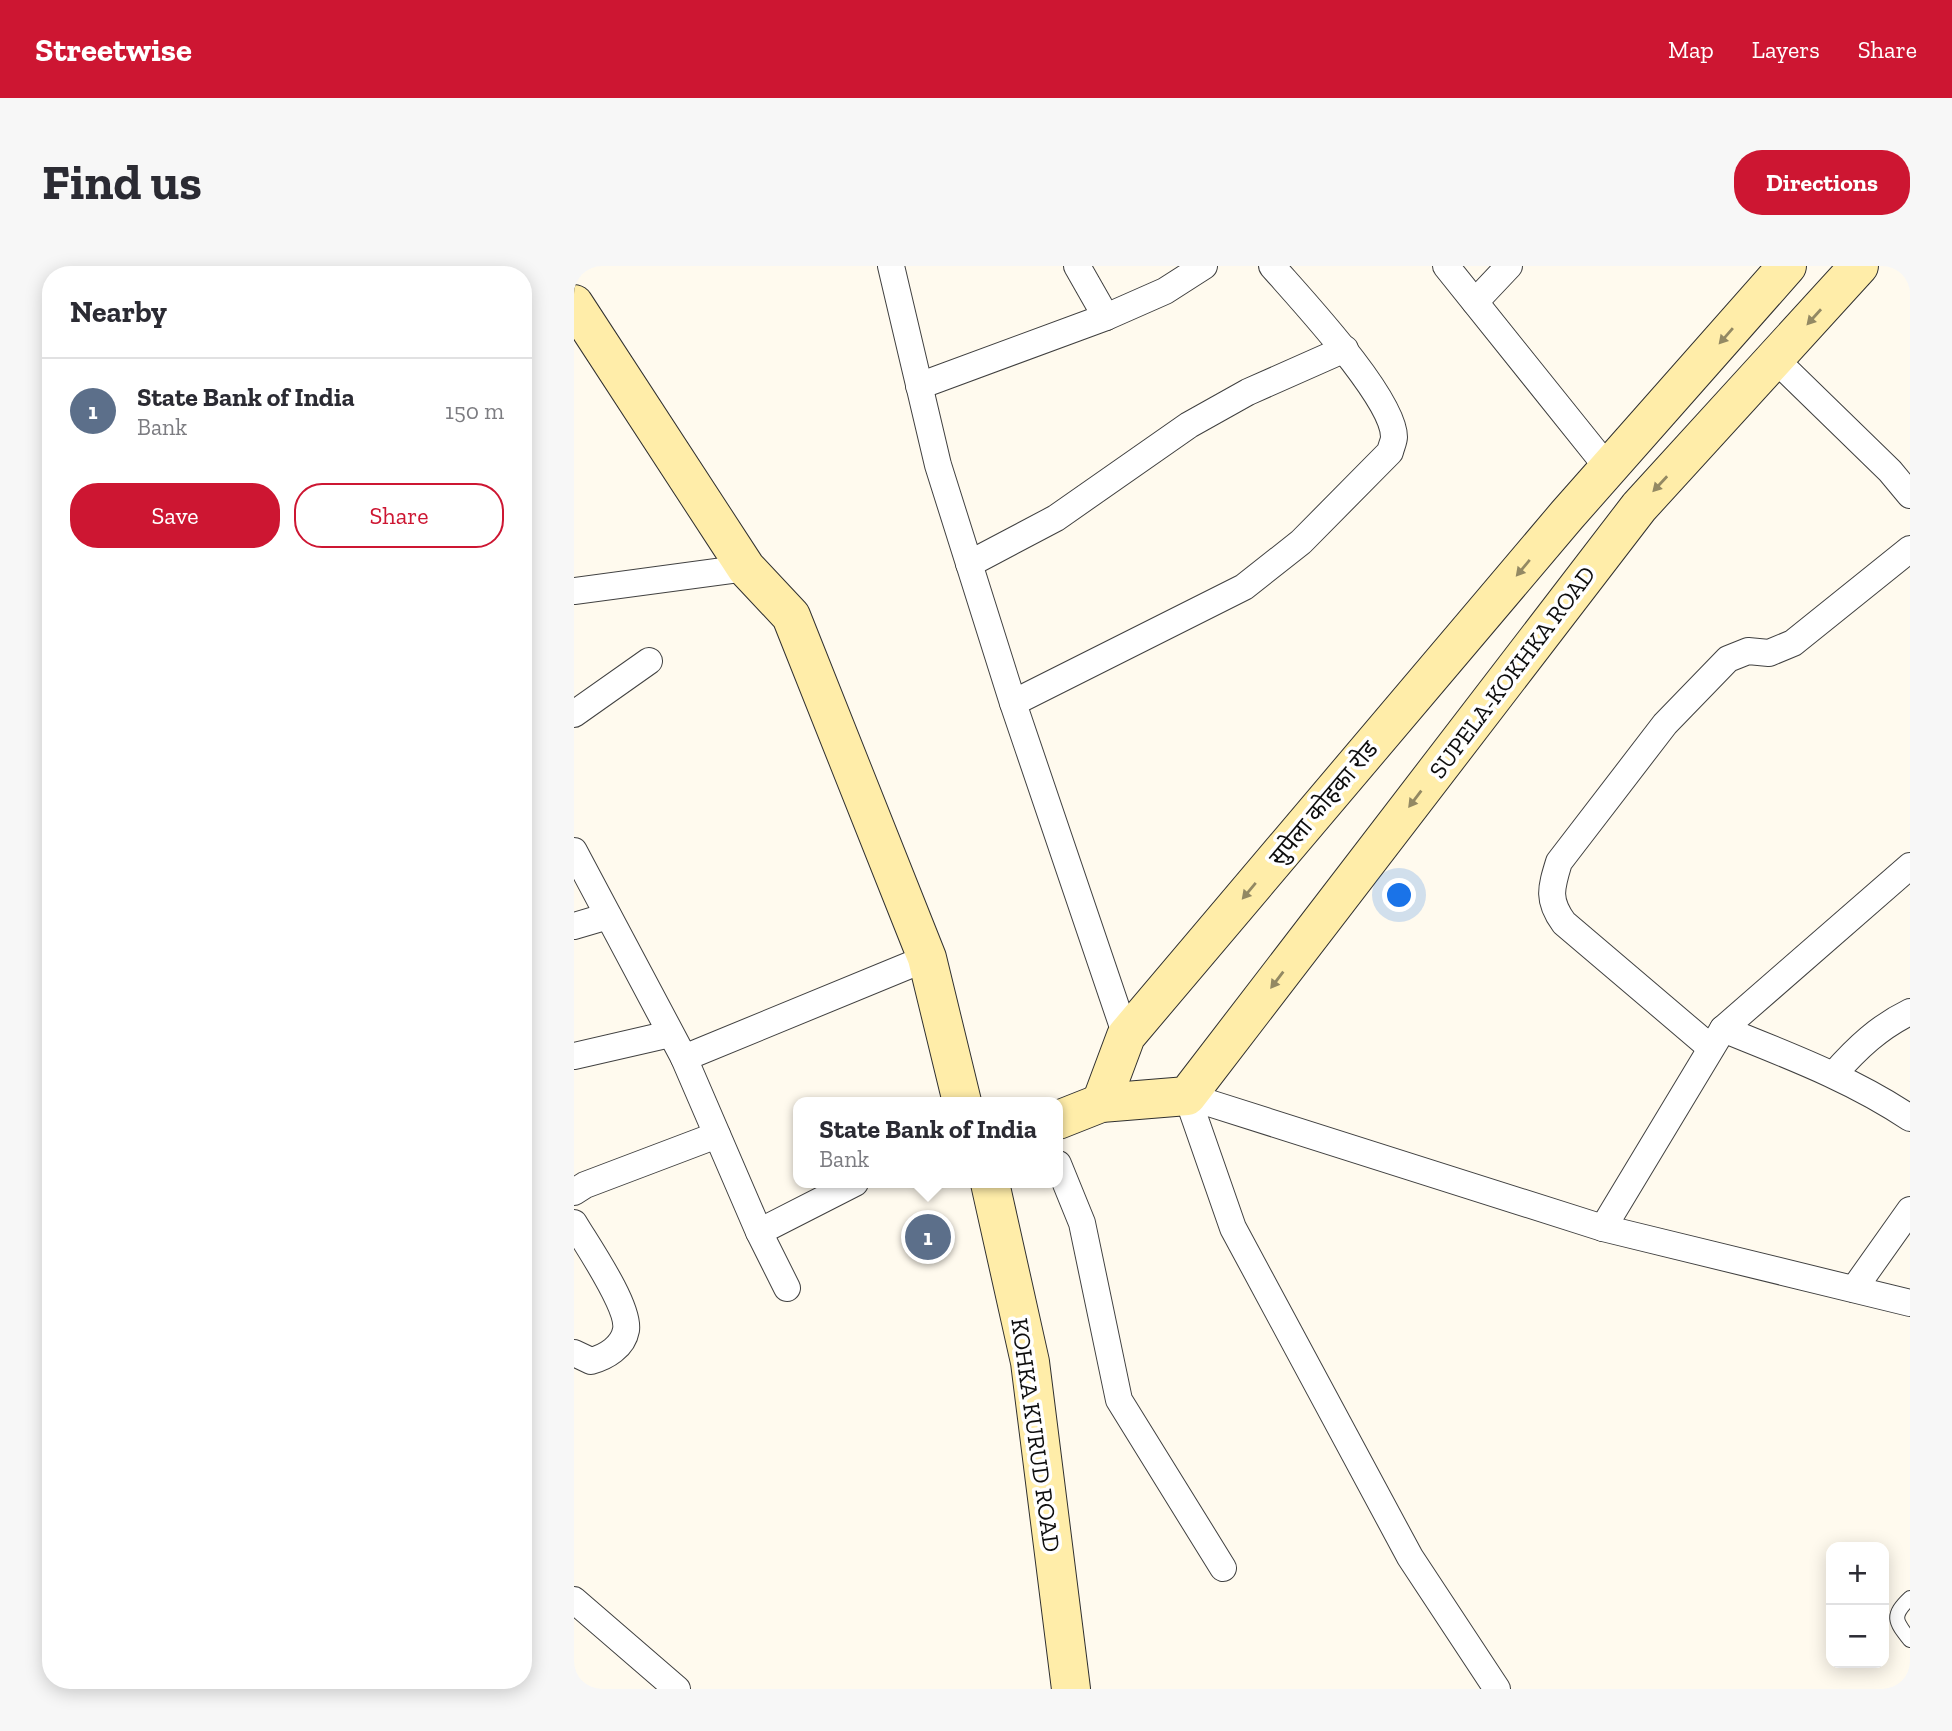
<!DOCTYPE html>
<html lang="en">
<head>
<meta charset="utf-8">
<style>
  body { margin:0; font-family:"Zilla Slab","Noto Sans Devanagari",serif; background:#f7f7f7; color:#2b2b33 }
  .controls { position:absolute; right:21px; bottom:21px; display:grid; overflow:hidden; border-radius:14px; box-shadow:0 4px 18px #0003 }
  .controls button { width:63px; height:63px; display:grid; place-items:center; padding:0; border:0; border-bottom:2px solid #e1e1e2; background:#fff; color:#2b2b33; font:35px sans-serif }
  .you { position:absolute; left:826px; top:630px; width:24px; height:24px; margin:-18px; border:5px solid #fff; border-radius:50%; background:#1a73e8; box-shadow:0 0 0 10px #1a73e833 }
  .badge { display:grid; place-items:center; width:46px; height:46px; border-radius:50%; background:#cd1632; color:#fff; font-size:23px; font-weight:700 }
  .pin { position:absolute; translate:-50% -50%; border:4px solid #fff; box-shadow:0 2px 7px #0006 }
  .popup { position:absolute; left:219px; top:831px; width:270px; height:91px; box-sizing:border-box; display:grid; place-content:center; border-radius:14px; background:#fff; filter:drop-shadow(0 2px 5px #0005); font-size:23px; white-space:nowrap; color:#7c7c81 }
  .popup b { font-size:26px; color:#2b2b33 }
  .popup::after { content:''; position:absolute; left:50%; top:100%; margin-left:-14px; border:14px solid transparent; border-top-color:#fff }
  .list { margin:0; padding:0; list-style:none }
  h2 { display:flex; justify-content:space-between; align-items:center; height:91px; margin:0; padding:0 28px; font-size:30px }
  h2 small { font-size:23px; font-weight:400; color:#7c7c81 }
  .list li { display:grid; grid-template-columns:46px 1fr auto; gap:21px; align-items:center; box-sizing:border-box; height:105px; padding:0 28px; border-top:2px solid #e1e1e2 }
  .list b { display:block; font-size:26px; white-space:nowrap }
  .list p { margin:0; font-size:23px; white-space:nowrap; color:#7c7c81 }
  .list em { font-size:23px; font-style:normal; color:#7c7c81 }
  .actions { display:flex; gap:14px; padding:21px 28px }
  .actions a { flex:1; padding:16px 0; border:2px solid #cd1632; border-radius:28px; text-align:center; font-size:24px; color:#cd1632 }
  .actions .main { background:#cd1632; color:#fff }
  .map { position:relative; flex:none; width:1336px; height:1423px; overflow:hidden; border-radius:28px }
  header { display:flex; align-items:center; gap:42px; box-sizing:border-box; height:98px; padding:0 35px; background:#cd1632; color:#fff }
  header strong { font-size:33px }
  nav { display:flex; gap:38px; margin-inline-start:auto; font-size:24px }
  .intro { display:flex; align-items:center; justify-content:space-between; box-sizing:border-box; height:168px; padding:0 42px }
  h1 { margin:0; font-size:49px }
  .button { padding:18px 32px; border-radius:28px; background:#cd1632; color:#fff; font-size:24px; font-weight:700 }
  main { display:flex; gap:42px; padding:0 42px }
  aside { flex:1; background:#fff; border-radius:28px; box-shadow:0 4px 18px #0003 }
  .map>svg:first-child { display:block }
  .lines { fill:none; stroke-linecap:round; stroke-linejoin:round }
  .lane-casing { stroke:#414141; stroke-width:16 }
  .street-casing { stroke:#414141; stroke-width:28 }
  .secondary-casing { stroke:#303030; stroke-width:40 }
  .lane { stroke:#fff; stroke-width:14 }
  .street { stroke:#fff; stroke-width:26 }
  .secondary { stroke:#ffeda9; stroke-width:38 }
  .oneway { fill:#938963 }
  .labels { text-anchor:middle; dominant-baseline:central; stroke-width:7; stroke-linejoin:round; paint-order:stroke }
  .street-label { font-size:24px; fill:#0e0e0e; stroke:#fff }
</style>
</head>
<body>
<header>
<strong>Streetwise</strong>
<nav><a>Map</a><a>Layers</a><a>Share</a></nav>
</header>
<div class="intro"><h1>Find us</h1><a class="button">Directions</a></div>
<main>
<aside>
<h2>Nearby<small></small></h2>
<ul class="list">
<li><span class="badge" style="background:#5c6f8a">1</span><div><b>State Bank of India</b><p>Bank</p></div><em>150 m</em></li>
</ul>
<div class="actions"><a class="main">Save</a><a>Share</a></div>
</aside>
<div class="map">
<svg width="1336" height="1423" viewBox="0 0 1336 1423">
  <rect width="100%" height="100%" fill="#fffaee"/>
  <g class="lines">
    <g class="lane-casing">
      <path id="lane" d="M1336 1332C1317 1350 1321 1355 1336 1374"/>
    </g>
    <g class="street-casing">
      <g id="street">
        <polyline points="317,0 364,199 439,437 552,770"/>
        <polyline points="503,0 532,51"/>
        <polyline points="872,0 1034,202"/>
        <polyline points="901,36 935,0"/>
        <polyline points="1201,93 1316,205 1336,229"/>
        <polyline points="345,120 532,51 591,25 630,0"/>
        <polyline points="395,298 482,252 615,159 674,126 771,83"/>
        <polyline points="0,325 172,302"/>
        <path d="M439 437 670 321 727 276 816 186C817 181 820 175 820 171 820 132 725 31 698 0"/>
        <polyline points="0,448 75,395"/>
        <polyline points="0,585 110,792 353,692"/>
        <polyline points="0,660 34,650"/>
        <path d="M1149 763C1213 789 1278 813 1336 852"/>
        <path d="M1137 782 990 657C973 634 977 622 985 596L1091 458 1154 393 1174 385 1195 387 1219 377 1336 283"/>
        <polyline points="0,790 96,768"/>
        <polyline points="110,792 185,966 213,1022"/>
        <path d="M1260 808C1283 782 1305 761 1336 746"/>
        <polyline points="613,830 1029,962 1336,1037"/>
        <polyline points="613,830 659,962 836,1291 923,1423"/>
        <polyline points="484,898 508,957 545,1134 649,1302"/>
        <polyline points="0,926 11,919 143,869"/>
        <path d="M0 957C13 979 56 1041 52 1064 49 1081 32 1091 17 1095L0 1087"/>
        <polyline points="1029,962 1149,763 1336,600"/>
        <polyline points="185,966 281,917"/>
        <polyline points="1280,1023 1336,944"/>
        <polyline points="0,1334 103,1423"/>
      </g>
    </g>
    <g class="secondary-casing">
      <g id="secondary">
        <polyline points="0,38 172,302 217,350 353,692 388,836"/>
        <polyline points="527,837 552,770 993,249 1213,0"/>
        <polyline points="484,854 527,837 613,830 1065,241 1285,0"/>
        <polyline points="416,917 456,1096 497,1423"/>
      </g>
    </g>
    <use href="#lane" class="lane"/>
    <use href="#street" class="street"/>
    <use href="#secondary" class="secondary"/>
  </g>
  <defs><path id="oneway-solid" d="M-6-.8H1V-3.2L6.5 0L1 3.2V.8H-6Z" transform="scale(1.75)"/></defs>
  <g class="oneway">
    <use href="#oneway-solid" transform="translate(1240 51) rotate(132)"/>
    <use href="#oneway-solid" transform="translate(1152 70) rotate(131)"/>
    <use href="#oneway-solid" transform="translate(1086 218) rotate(133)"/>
    <use href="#oneway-solid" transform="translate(949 302) rotate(130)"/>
    <use href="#oneway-solid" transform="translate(841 533) rotate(127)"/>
    <use href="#oneway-solid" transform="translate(675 625) rotate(130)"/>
    <use href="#oneway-solid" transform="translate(703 714) rotate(127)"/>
  </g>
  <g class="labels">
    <g class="street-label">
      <text transform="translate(938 406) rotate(-53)">SUPELA-KOKHKA ROAD</text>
      <text transform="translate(749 537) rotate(-50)">सुपेला कोहका रोड</text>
      <text transform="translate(462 1169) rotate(82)">KOHKA KURUD ROAD</text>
    </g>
  </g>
</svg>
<div class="controls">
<button>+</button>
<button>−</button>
</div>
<div class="you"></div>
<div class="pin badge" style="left:354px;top:971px;background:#5c6f8a">1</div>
<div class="popup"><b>State Bank of India</b>Bank</div>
</div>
</main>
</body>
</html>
